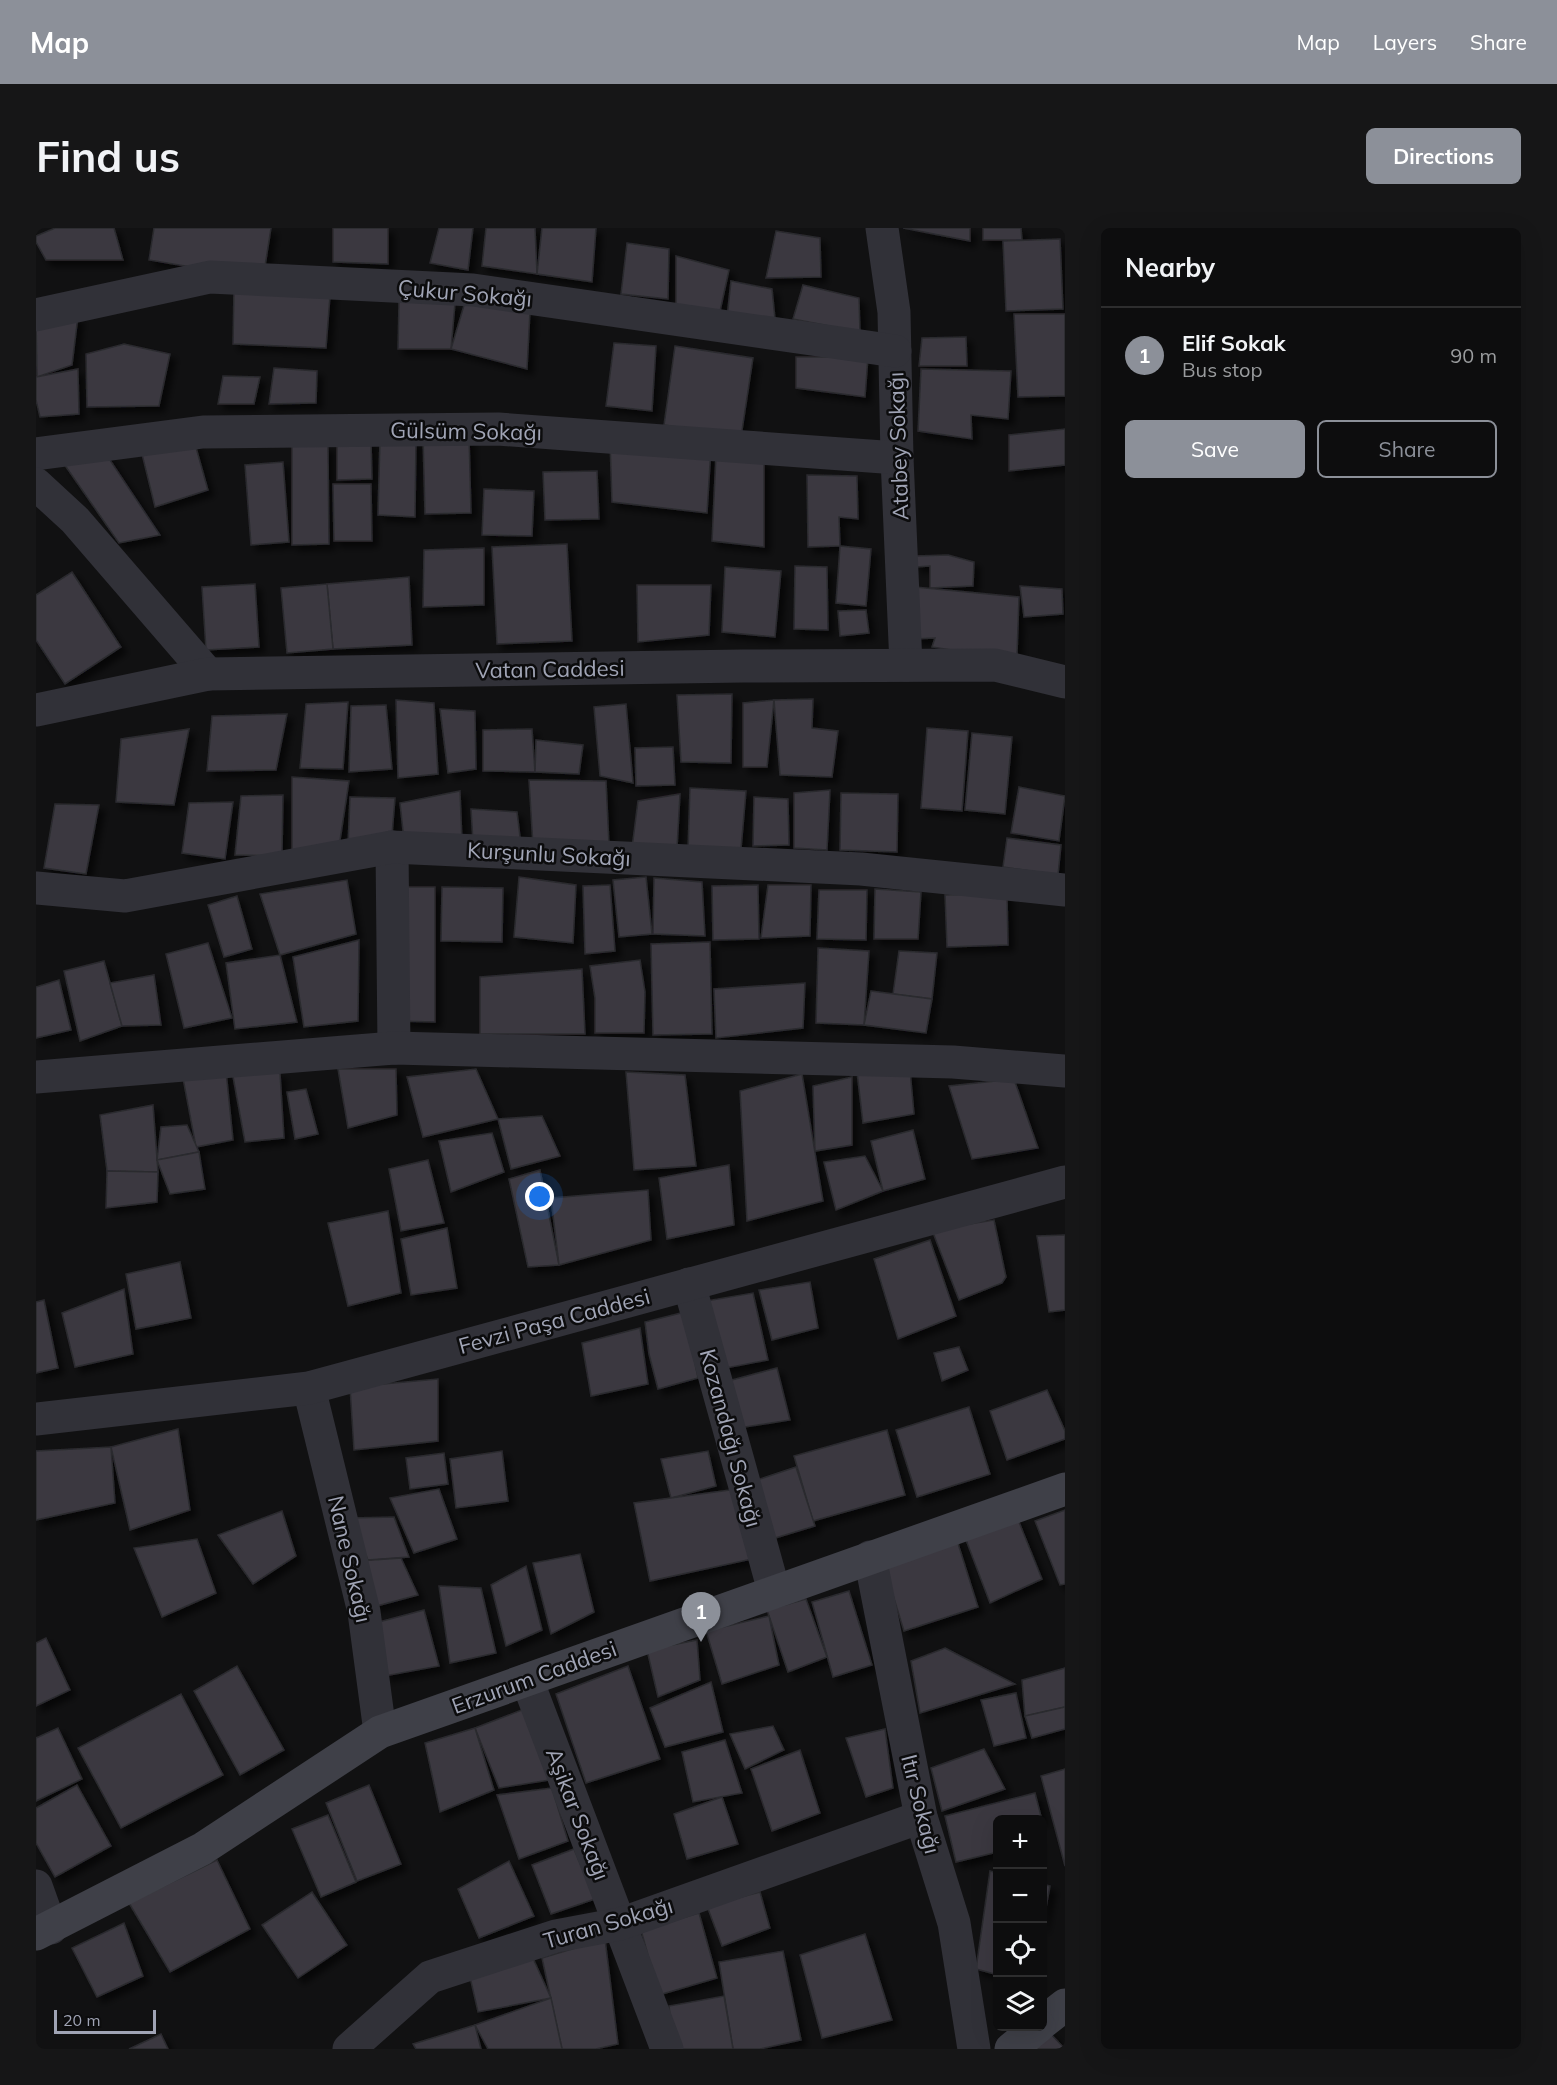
<!DOCTYPE html>
<html lang="en">
<head>
<meta charset="utf-8">
<style>
  body { margin:0; font-family:Mulish,sans-serif; background:#161617; color:#f1f3f6 }
  .controls { position:absolute; right:18px; bottom:18px; display:grid; overflow:hidden; border-radius:9px; box-shadow:0 6px 24px #0002 }
  .controls button { width:54px; height:54px; display:grid; place-items:center; padding:0; border:0; border-bottom:2px solid #2d2d2e; background:#0d0d0e; color:#f1f3f6; font:30px sans-serif }
  .scale { position:absolute; left:18px; bottom:15px; width:102px; box-sizing:border-box; padding-left:6px; border:3px solid #a0a4b5; border-top:0; font-size:16px; line-height:21px; white-space:nowrap; color:#a0a4b5; -webkit-text-stroke:4px #0c0c0d; paint-order:stroke }
  .you { position:absolute; left:504px; top:969px; width:21px; height:21px; margin:-15px; border:4px solid #fff; border-radius:50%; background:#1a73e8; box-shadow:0 0 0 9px #1a73e833 }
  .badge { display:grid; place-items:center; width:39px; height:39px; border-radius:50%; background:#8c9099; color:#fff; font-size:20px; font-weight:700 }
  .pin { position:absolute; translate:-50% -50px; filter:drop-shadow(0 2px 3px #0008) }
  .pin::after { content:''; position:absolute; top:32px; width:21px; height:18px; background:inherit; clip-path:polygon(0 0,100% 0,50% 100%) }
  .list { margin:0; padding:0; list-style:none }
  h2 { display:flex; justify-content:space-between; align-items:center; height:78px; margin:0; padding:0 24px; font-size:26px }
  h2 small { font-size:20px; font-weight:400; color:#9a9c9e }
  .list li { display:grid; grid-template-columns:39px 1fr auto; gap:18px; align-items:center; box-sizing:border-box; height:96px; padding:0 24px; border-top:2px solid #2d2d2e }
  .list b { display:block; font-size:22px; white-space:nowrap }
  .list p { margin:0; font-size:20px; white-space:nowrap; color:#9a9c9e }
  .list em { font-size:20px; font-style:normal; color:#9a9c9e }
  .actions { display:flex; gap:12px; padding:18px 24px }
  .actions a { flex:1; padding:14px 0; border:2px solid #8c9099; border-radius:9px; text-align:center; font-size:21px; color:#8c9099 }
  .actions .main { background:#8c9099; color:#fff }
  .icon { flex:none; width:33px; height:33px; fill:none; stroke:currentColor; stroke-width:2; stroke-linecap:round; stroke-linejoin:round }
  .map { position:relative; flex:none; width:1029px; height:1821px; overflow:hidden; border-radius:9px }
  header { display:flex; align-items:center; gap:36px; box-sizing:border-box; height:84px; padding:0 30px; background:#8c9099; color:#fff }
  header strong { font-size:28px }
  nav { display:flex; gap:33px; margin-inline-start:auto; font-size:21px }
  .intro { display:flex; align-items:center; justify-content:space-between; box-sizing:border-box; height:144px; padding:0 36px }
  h1 { margin:0; font-size:42px }
  .button { padding:15px 27px; border-radius:9px; background:#8c9099; color:#fff; font-size:21px; font-weight:700 }
  main { display:flex; gap:36px; padding:0 36px }
  aside { flex:1; background:#0d0d0e; border-radius:9px; box-shadow:0 6px 24px #0002 }
  .map>svg:first-child { display:block }
  .building { fill:#3a393f; stroke:#2b2a2f; stroke-width:1.5; filter:url(#shadow) }
  .lines { fill:none; stroke-linecap:round; stroke-linejoin:round }
  .street { stroke:#313138; stroke-width:33 }
  .secondary { stroke:#3f4048; stroke-width:33 }
  .labels { text-anchor:middle; dominant-baseline:central; stroke-width:5; stroke-linejoin:round; paint-order:stroke }
  .street-label { font-size:22px; fill:#a0a4b5; stroke:#0c0c0d }
</style>
</head>
<body>
<header>
<strong>Map</strong>
<nav><a>Map</a><a>Layers</a><a>Share</a></nav>
</header>
<div class="intro"><h1>Find us</h1><a class="button">Directions</a></div>
<main>
<div class="map">
<svg width="1029" height="1821" viewBox="0 0 1029 1821">
  <defs>
    <filter id="shadow"><feDropShadow dx="5.5" dy="5.5" stdDeviation="3" flood-color="#0009"/></filter>
  </defs>
  <rect width="100%" height="100%" fill="#111112"/>
  <g class="building">
    <polygon points="19,0 78,0 87,32 10,32 0,14 0,8"/>
    <polygon points="118,0 235,0 227,51 113,32"/>
    <polygon points="297,0 352,0 352,36 297,34"/>
    <polygon points="403,0 437,0 432,42 394,35"/>
    <polygon points="450,0 499,0 501,46 446,38"/>
    <polygon points="506,0 560,0 556,54 501,46"/>
    <polygon points="934,0 934,13 867,0"/>
    <polygon points="947,0 985,0 986,12 947,12"/>
    <polygon points="740,3 784,10 785,49 730,50"/>
    <polygon points="1024,11 1027,81 970,83 967,13"/>
    <polygon points="591,15 633,21 632,71 585,66"/>
    <polygon points="640,28 693,42 683,88 640,81"/>
    <polygon points="695,53 736,61 739,91 691,90"/>
    <polygon points="295,55 290,120 197,116 198,58"/>
    <polygon points="767,57 823,70 824,104 757,91"/>
    <polygon points="363,72 419,75 415,121 362,121"/>
    <polygon points="429,74 494,83 491,141 415,121"/>
    <polygon points="978,86 1029,86 1029,168 982,169"/>
    <polygon points="42,88 36,137 1,149 0,92"/>
    <polygon points="930,109 931,138 883,138 886,110"/>
    <polygon points="578,115 620,118 616,183 570,178"/>
    <polygon points="88,116 134,126 123,178 51,179 50,126"/>
    <polygon points="639,118 717,130 705,209 628,197"/>
    <polygon points="760,129 832,129 829,169 760,160"/>
    <polygon points="238,140 281,143 280,175 233,176"/>
    <polygon points="42,141 43,186 4,189 0,172 0,149"/>
    <polygon points="885,141 975,143 972,191 935,187 936,211 882,203"/>
    <polygon points="187,148 224,149 218,176 182,176"/>
    <polygon points="1029,201 1029,237 973,243 973,207"/>
    <polygon points="433,207 435,285 389,286 387,208"/>
    <polygon points="344,211 380,212 379,289 342,287"/>
    <polygon points="301,212 335,212 336,251 301,252"/>
    <polygon points="574,214 675,220 671,285 576,274"/>
    <polygon points="159,216 172,262 119,279 105,222"/>
    <polygon points="256,217 292,218 293,316 256,317"/>
    <polygon points="70,226 124,307 83,315 28,236"/>
    <polygon points="680,227 728,232 728,319 676,313"/>
    <polygon points="247,234 253,314 215,317 209,237"/>
    <polygon points="561,243 563,291 509,292 507,244"/>
    <polygon points="771,247 821,248 822,291 803,289 804,318 772,319"/>
    <polygon points="297,256 335,256 336,313 298,313"/>
    <polygon points="448,261 498,263 496,308 446,307"/>
    <polygon points="531,316 536,413 461,416 456,319"/>
    <polygon points="804,318 835,321 830,378 800,375"/>
    <polygon points="448,320 448,377 387,379 388,322"/>
    <polygon points="912,327 938,334 937,358 894,360 894,338 880,339 878,328"/>
    <polygon points="759,338 791,339 792,402 758,401"/>
    <polygon points="689,339 745,343 739,409 686,404"/>
    <polygon points="36,344 85,419 29,456 0,412 0,367"/>
    <polygon points="373,349 376,417 297,421 291,356"/>
    <polygon points="219,356 223,419 170,422 166,359"/>
    <polygon points="291,356 297,421 251,425 245,360"/>
    <polygon points="601,357 675,357 673,407 602,414"/>
    <polygon points="984,358 1026,361 1027,386 988,389"/>
    <polygon points="879,359 983,369 981,427 928,424 896,419 899,410 878,411"/>
    <polygon points="830,382 833,405 804,408 802,383"/>
    <polygon points="696,466 695,535 645,534 641,467"/>
    <polygon points="777,471 776,500 802,503 796,549 744,547 738,472"/>
    <polygon points="360,472 398,475 402,546 362,550"/>
    <polygon points="738,472 731,539 707,539 707,475"/>
    <polygon points="312,474 307,541 264,540 270,476"/>
    <polygon points="590,476 597,555 564,548 558,479"/>
    <polygon points="350,477 356,541 313,544 315,478"/>
    <polygon points="404,481 439,483 440,541 412,545"/>
    <polygon points="251,486 240,542 171,543 176,488"/>
    <polygon points="891,500 932,503 926,583 885,580"/>
    <polygon points="153,501 138,577 80,574 85,511"/>
    <polygon points="496,501 499,544 447,543 447,502"/>
    <polygon points="936,505 976,509 969,586 929,582"/>
    <polygon points="500,512 547,517 543,546 499,544"/>
    <polygon points="637,519 639,557 600,558 599,520"/>
    <polygon points="256,549 313,553 303,619 256,622"/>
    <polygon points="493,552 570,553 573,617 497,618"/>
    <polygon points="983,559 1029,568 1023,613 975,605"/>
    <polygon points="654,560 710,563 705,621 652,623"/>
    <polygon points="794,562 791,622 758,620 758,565"/>
    <polygon points="424,563 426,614 368,612 364,575"/>
    <polygon points="805,565 862,566 861,624 804,622"/>
    <polygon points="644,566 641,620 596,620 602,573"/>
    <polygon points="247,567 246,628 199,627 205,568"/>
    <polygon points="314,569 359,570 356,607 312,618"/>
    <polygon points="718,569 752,571 753,617 717,618"/>
    <polygon points="197,574 189,631 146,625 153,575"/>
    <polygon points="19,576 63,577 50,646 8,640"/>
    <polygon points="435,581 481,584 485,617 437,614"/>
    <polygon points="971,610 1025,617 1022,647 967,639"/>
    <polygon points="483,649 540,657 537,715 478,709"/>
    <polygon points="610,649 616,706 583,709 577,652"/>
    <polygon points="618,650 666,654 669,708 617,706"/>
    <polygon points="311,652 320,706 244,727 224,666"/>
    <polygon points="574,657 579,723 549,726 547,658"/>
    <polygon points="722,657 723,711 677,712 676,658"/>
    <polygon points="732,657 775,657 774,708 725,710"/>
    <polygon points="359,659 399,659 399,794 359,793"/>
    <polygon points="406,659 467,660 466,714 405,713"/>
    <polygon points="839,661 885,664 882,711 838,711"/>
    <polygon points="783,662 831,662 830,712 781,711"/>
    <polygon points="971,665 972,717 911,719 909,667"/>
    <polygon points="201,668 216,721 188,729 172,677"/>
    <polygon points="323,712 322,793 268,799 257,729"/>
    <polygon points="674,714 676,806 617,807 615,716"/>
    <polygon points="172,715 196,790 148,800 130,726"/>
    <polygon points="782,720 833,723 828,797 780,795"/>
    <polygon points="863,723 901,725 896,771 857,766"/>
    <polygon points="244,727 261,794 199,801 190,735"/>
    <polygon points="604,732 609,764 608,805 559,805 559,770 554,738"/>
    <polygon points="68,733 86,798 44,813 28,743"/>
    <polygon points="546,741 549,806 444,806 444,749"/>
    <polygon points="118,747 125,797 86,798 74,755"/>
    <polygon points="23,752 35,802 0,810 0,759"/>
    <polygon points="769,755 767,800 680,810 678,761"/>
    <polygon points="835,763 896,771 890,805 828,797"/>
    <polygon points="302,841 360,841 361,887 312,900"/>
    <polygon points="440,841 462,891 387,909 371,849"/>
    <polygon points="874,842 878,886 827,895 821,844"/>
    <polygon points="190,843 197,912 160,919 146,845"/>
    <polygon points="196,843 244,845 248,910 209,914"/>
    <polygon points="590,844 649,847 660,938 598,942"/>
    <polygon points="766,846 787,973 711,993 704,863"/>
    <polygon points="816,849 816,917 779,923 777,858"/>
    <polygon points="978,851 1002,920 936,931 913,858"/>
    <polygon points="270,861 282,906 259,911 251,864"/>
    <polygon points="117,877 122,944 71,943 64,887"/>
    <polygon points="506,888 524,928 475,941 462,891"/>
    <polygon points="151,897 163,924 121,932 125,899"/>
    <polygon points="877,902 889,951 847,963 835,913"/>
    <polygon points="456,905 468,944 415,964 403,913"/>
    <polygon points="163,924 169,961 134,966 121,932"/>
    <polygon points="829,928 847,963 800,982 788,934"/>
    <polygon points="392,932 408,995 365,1003 353,941"/>
    <polygon points="693,937 698,997 631,1011 623,950"/>
    <polygon points="504,942 523,1037 492,1039 473,951"/>
    <polygon points="71,943 122,944 121,974 70,980"/>
    <polygon points="612,962 615,1012 523,1037 515,970"/>
    <polygon points="352,983 365,1065 312,1078 292,995"/>
    <polygon points="958,992 970,1049 966,1055 923,1072 896,1002"/>
    <polygon points="411,1000 421,1060 375,1067 365,1011"/>
    <polygon points="1029,1007 1029,1082 1013,1084 1001,1008"/>
    <polygon points="894,1012 920,1088 862,1111 838,1031"/>
    <polygon points="144,1034 155,1090 100,1101 90,1046"/>
    <polygon points="774,1054 782,1100 736,1112 723,1062"/>
    <polygon points="88,1061 97,1126 39,1139 26,1085"/>
    <polygon points="717,1065 732,1132 685,1141 670,1073"/>
    <polygon points="8,1072 22,1140 0,1145 0,1074"/>
    <polygon points="649,1084 662,1150 622,1161 613,1126 609,1094"/>
    <polygon points="604,1100 612,1156 555,1168 546,1115"/>
    <polygon points="923,1119 932,1142 906,1153 898,1125"/>
    <polygon points="741,1140 754,1192 703,1200 692,1153"/>
    <polygon points="402,1151 402,1213 318,1222 314,1159"/>
    <polygon points="1011,1162 1029,1203 1029,1211 971,1232 954,1183"/>
    <polygon points="933,1179 954,1246 881,1269 860,1202"/>
    <polygon points="142,1201 154,1282 94,1302 75,1219"/>
    <polygon points="851,1202 869,1267 777,1293 758,1228"/>
    <polygon points="75,1219 79,1275 0,1292 0,1223"/>
    <polygon points="466,1223 472,1273 420,1280 414,1231"/>
    <polygon points="672,1223 680,1258 635,1270 625,1231"/>
    <polygon points="408,1225 412,1256 374,1261 370,1230"/>
    <polygon points="760,1239 779,1298 736,1311 718,1253"/>
    <polygon points="403,1261 421,1311 378,1325 354,1270"/>
    <polygon points="701,1261 716,1331 614,1353 598,1275"/>
    <polygon points="1029,1282 1029,1356 1024,1357 999,1293"/>
    <polygon points="246,1283 260,1328 217,1356 182,1307"/>
    <polygon points="358,1289 373,1329 332,1332 314,1290"/>
    <polygon points="981,1289 1006,1351 954,1375 927,1304"/>
    <polygon points="920,1309 942,1379 868,1403 848,1338"/>
    <polygon points="161,1311 180,1365 126,1389 98,1320"/>
    <polygon points="544,1326 558,1384 515,1406 497,1335"/>
    <polygon points="365,1330 382,1367 337,1379 323,1333"/>
    <polygon points="490,1338 506,1402 470,1418 455,1357"/>
    <polygon points="403,1358 445,1360 460,1425 414,1435"/>
    <polygon points="813,1363 836,1437 797,1449 776,1374"/>
    <polygon points="770,1371 791,1429 752,1444 731,1382"/>
    <polygon points="388,1382 403,1438 349,1448 339,1395"/>
    <polygon points="733,1388 743,1437 686,1456 670,1403"/>
    <polygon points="10,1410 34,1462 0,1478 0,1415"/>
    <polygon points="661,1412 664,1452 622,1469 611,1422"/>
    <polygon points="909,1420 979,1456 884,1485 875,1433"/>
    <polygon points="201,1438 248,1522 204,1547 158,1463"/>
    <polygon points="592,1438 624,1531 550,1555 520,1466"/>
    <polygon points="1029,1440 1029,1479 989,1488 986,1452"/>
    <polygon points="675,1454 687,1504 629,1519 614,1480"/>
    <polygon points="980,1465 990,1510 958,1518 945,1472"/>
    <polygon points="145,1466 187,1547 85,1600 42,1520"/>
    <polygon points="1029,1479 1029,1501 996,1510 989,1488"/>
    <polygon points="491,1480 514,1552 463,1560 439,1500"/>
    <polygon points="737,1498 748,1522 709,1541 694,1506"/>
    <polygon points="22,1500 46,1551 0,1573 0,1510"/>
    <polygon points="439,1500 458,1562 404,1584 389,1515"/>
    <polygon points="849,1501 857,1560 830,1569 810,1510"/>
    <polygon points="689,1512 706,1565 657,1574 646,1524"/>
    <polygon points="948,1521 969,1561 906,1583 895,1540"/>
    <polygon points="764,1522 784,1585 736,1603 715,1541"/>
    <polygon points="1029,1541 1029,1638 1005,1548"/>
    <polygon points="41,1557 75,1618 19,1649 0,1615 0,1580"/>
    <polygon points="333,1557 365,1636 321,1653 290,1575"/>
    <polygon points="516,1560 532,1613 483,1631 461,1567"/>
    <polygon points="999,1565 1006,1592 962,1592 962,1624 920,1634 909,1588"/>
    <polygon points="686,1569 702,1616 651,1631 638,1586"/>
    <polygon points="292,1587 320,1654 285,1669 256,1601"/>
    <polygon points="538,1621 559,1671 515,1686 496,1637"/>
    <polygon points="181,1632 214,1701 134,1744 93,1675"/>
    <polygon points="473,1633 498,1688 443,1710 422,1661"/>
    <polygon points="954,1643 962,1645 962,1747 940,1741"/>
    <polygon points="1006,1656 1014,1658 1006,1701"/>
    <polygon points="276,1664 311,1717 262,1750 226,1697"/>
    <polygon points="724,1664 734,1700 686,1718 671,1678"/>
    <polygon points="663,1685 681,1750 623,1767 605,1702"/>
    <polygon points="88,1695 107,1748 61,1769 36,1720"/>
    <polygon points="829,1706 856,1792 786,1810 764,1727"/>
    <polygon points="569,1711 582,1816 560,1821 526,1821 506,1730"/>
    <polygon points="747,1723 765,1812 724,1821 697,1821 683,1734"/>
    <polygon points="496,1728 515,1770 442,1784 434,1749"/>
    <polygon points="688,1768 697,1821 638,1821 633,1778"/>
    <polygon points="515,1770 526,1821 452,1821 439,1797"/>
    <polygon points="439,1797 445,1821 380,1821 377,1816"/>
    <polygon points="1011,1802 1029,1821 992,1821"/>
    <polygon points="125,1806 132,1821 93,1821"/>
  </g>
  <g class="lines">
    <g class="street">
      <polyline points="846,0 858,84 861,230 870,437"/>
      <polyline points="0,87 174,49 437,62 859,123"/>
      <polyline points="0,226 167,204 462,201 861,230"/>
      <polyline points="0,256 39,292 172,446"/>
      <polyline points="0,482 172,446 707,438 959,437 1029,454"/>
      <polyline points="356,619 358,820"/>
      <polyline points="0,660 89,668 356,619 825,641 1029,662"/>
      <polyline points="0,849 358,820 917,834 1029,843"/>
      <polyline points="653,1056 738,1363"/>
      <polyline points="273,1160 328,1384 344,1504"/>
      <polyline points="0,1191 273,1160 1029,954"/>
      <polyline points="834,1329 885,1589 918,1695 938,1821"/>
      <polyline points="491,1452 631,1821"/>
      <polyline points="0,1658 15,1700"/>
      <polyline points="313,1821 394,1749 520,1708 584,1696 885,1589"/>
    </g>
    <g class="secondary">
      <polyline points="0,1706 166,1621 344,1504 1029,1261"/>
      <polyline points="1006,1795 1029,1777"/>
      <polyline points="975,1821 1003,1798"/>
    </g>
  </g>
  <g class="labels">
    <g class="street-label">
      <text transform="translate(429 65) rotate(5)">Çukur Sokağı</text>
      <text transform="translate(430 203) rotate(1)">Gülsüm Sokağı</text>
      <text transform="translate(862 218) rotate(-92)">Atabey Sokağı</text>
      <text transform="translate(514 441) rotate(-1)">Vatan Caddesi</text>
      <text transform="translate(513 626) rotate(3)">Kurşunlu Sokağı</text>
      <text transform="translate(518 1093) rotate(-15)">Fevzi Paşa Caddesi</text>
      <text transform="translate(695 1210) rotate(75)">Kozandağı Sokağı</text>
      <text transform="translate(314 1331) rotate(77)">Nane Sokağı</text>
      <text transform="translate(498 1449) rotate(-20)">Erzurum Caddesi</text>
      <text transform="translate(885 1576) rotate(76)">Itır Sokağı</text>
      <text transform="translate(542 1586) rotate(69)">Aşikar Sokağı</text>
      <text transform="translate(572 1695) rotate(-16)">Turan Sokağı</text>
    </g>
  </g>
</svg>
<div class="controls">
<button>+</button>
<button>−</button>
<button><svg class="icon" aria-label="locate" viewBox="0 0 24 24"><circle cx="12" cy="12" r="6"/><path d="M12 2v4M12 18v4M2 12h4M18 12h4"/></svg></button>
<button><svg class="icon" aria-label="layers" viewBox="0 0 24 24"><path d="M12 4l9 5-9 5-9-5zM3 14l9 5 9-5"/></svg></button>
</div>
<div class="scale">20 m</div>
<div class="you"></div>
<div class="pin badge" style="left:665px;top:1414px">1</div>
</div>
<aside>
<h2>Nearby<small></small></h2>
<ul class="list">
<li><span class="badge">1</span><div><b>Elif Sokak</b><p>Bus stop</p></div><em>90 m</em></li>
</ul>
<div class="actions"><a class="main">Save</a><a>Share</a></div>
</aside>
</main>
</body>
</html>
